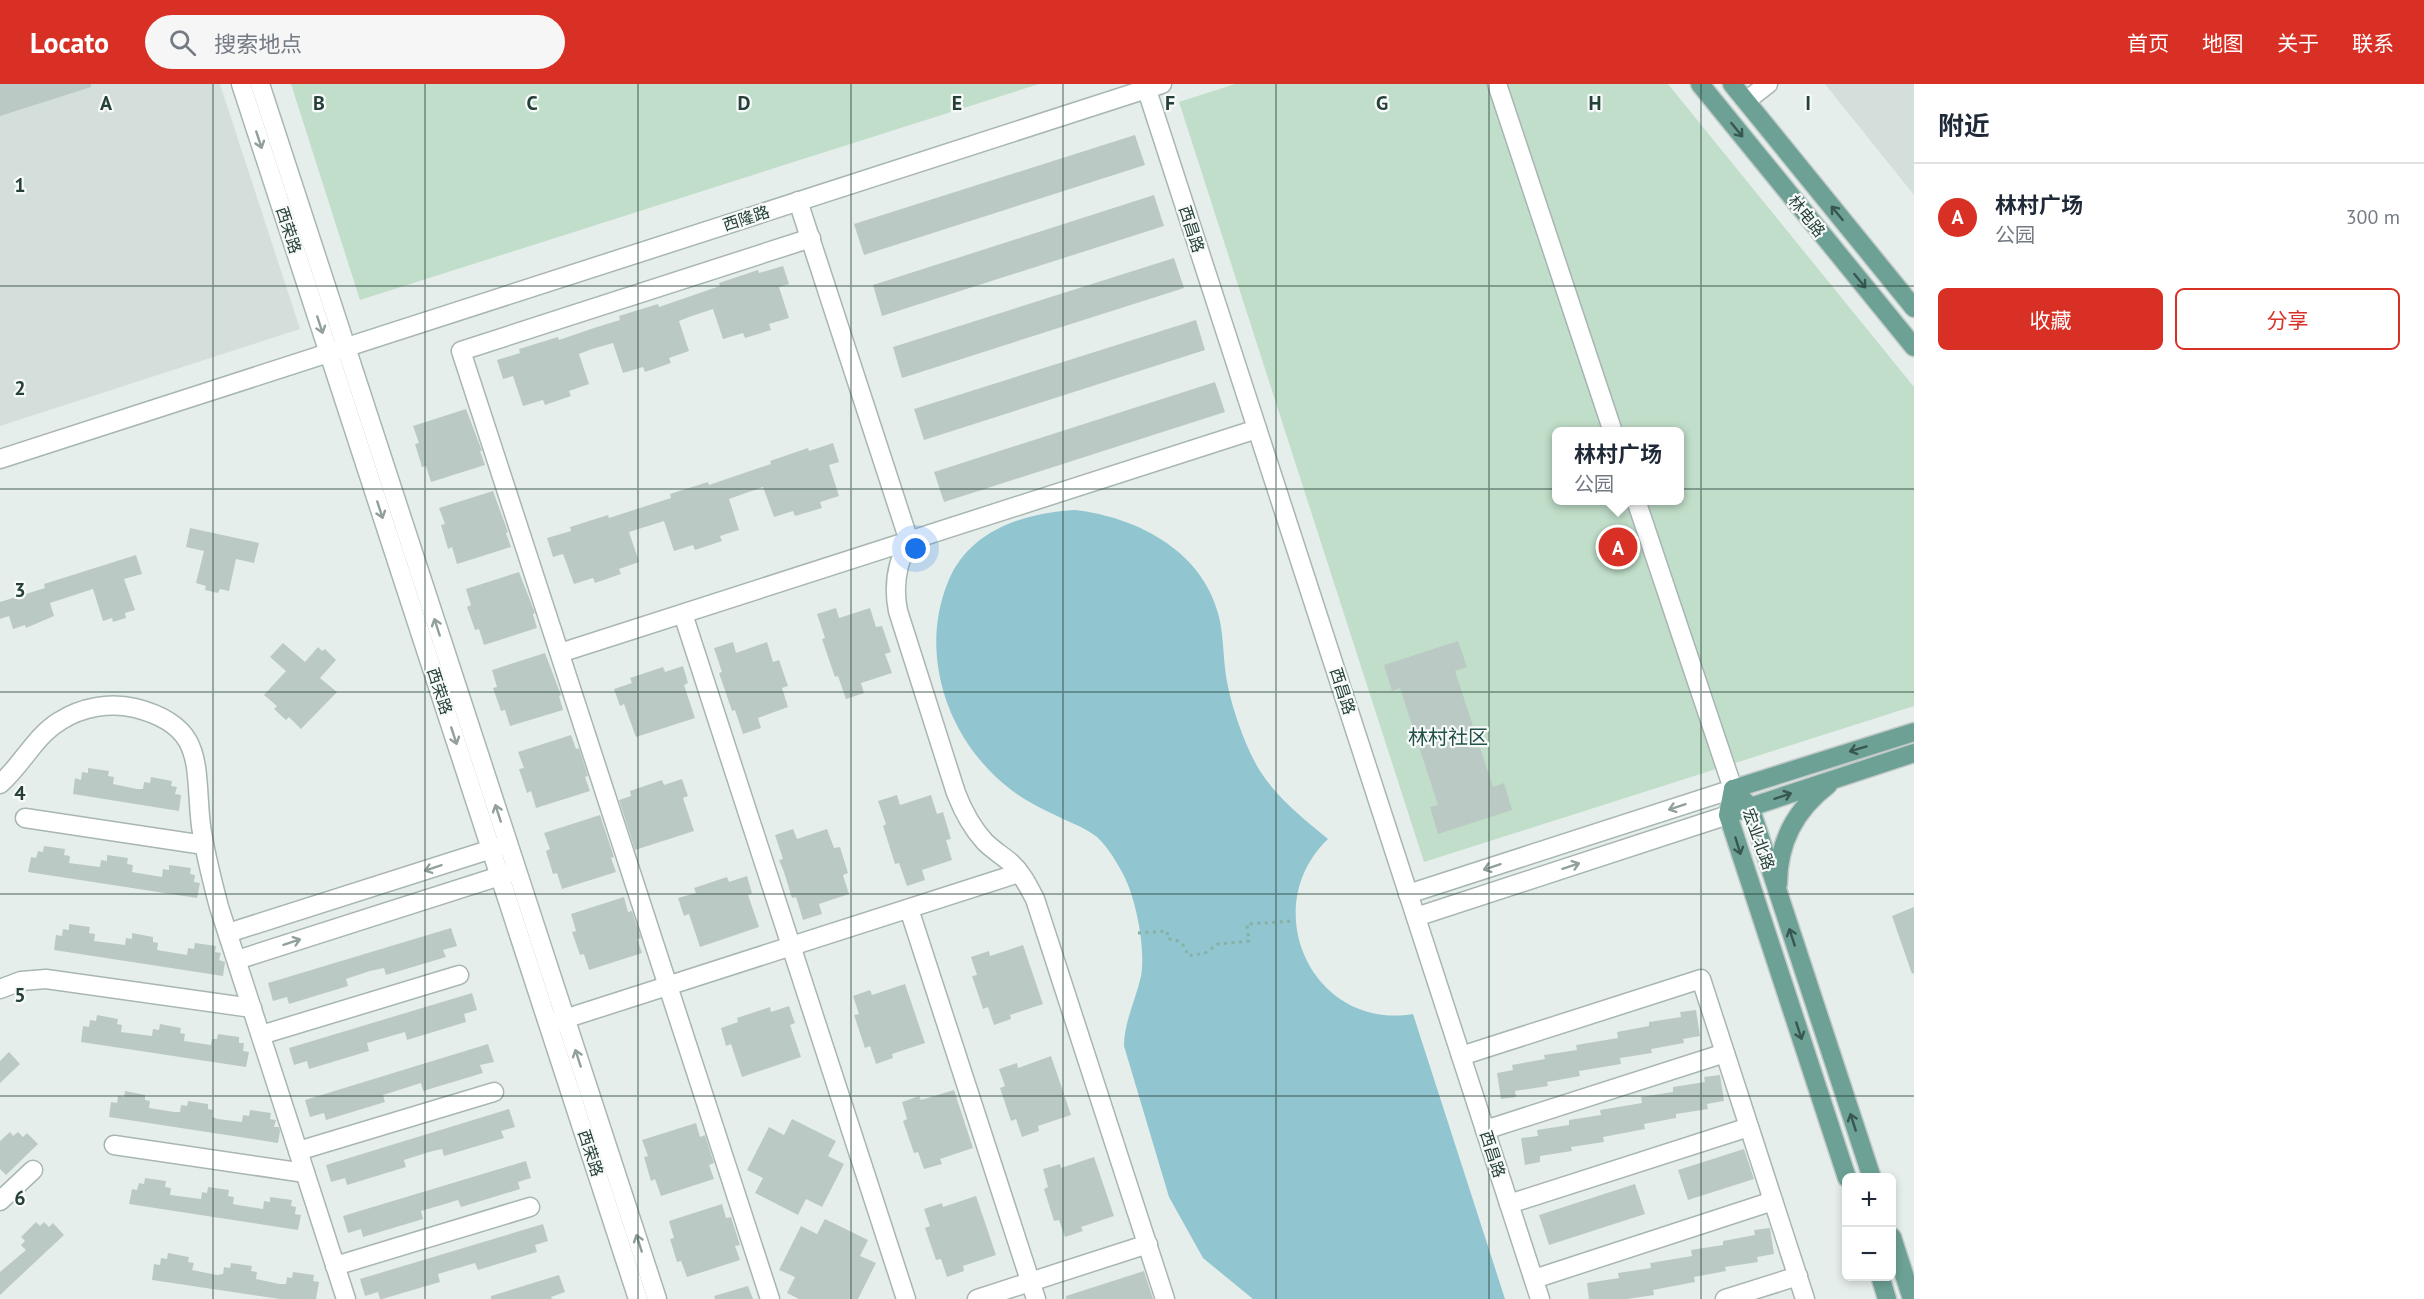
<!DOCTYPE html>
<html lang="zh">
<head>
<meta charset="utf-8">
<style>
  body { margin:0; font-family:"PT Sans","Noto Sans SC",sans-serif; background:#f6f6f7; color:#1f2937 }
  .controls { position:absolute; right:18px; bottom:18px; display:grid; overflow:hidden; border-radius:9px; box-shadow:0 3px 9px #0003 }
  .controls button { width:54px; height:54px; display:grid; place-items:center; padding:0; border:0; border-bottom:2px solid #e0e1e3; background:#fff; color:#1f2937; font:30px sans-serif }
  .you { position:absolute; left:916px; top:465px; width:21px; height:21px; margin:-15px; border:4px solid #fff; border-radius:50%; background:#1a73e8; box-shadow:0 0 0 9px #1a73e833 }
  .badge { display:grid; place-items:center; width:39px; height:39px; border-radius:50%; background:#d93025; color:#fff; font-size:20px; font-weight:700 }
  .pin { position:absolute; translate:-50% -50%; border:3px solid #fff; box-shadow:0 2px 6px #0006 }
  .popup { position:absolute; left:1552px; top:343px; width:132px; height:78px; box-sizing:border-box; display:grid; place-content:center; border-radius:9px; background:#fff; filter:drop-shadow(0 2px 4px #0005); font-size:20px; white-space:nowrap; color:#747a83 }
  .popup b { font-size:22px; color:#1f2937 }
  .popup::after { content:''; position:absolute; left:50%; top:100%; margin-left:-12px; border:12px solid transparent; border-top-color:#fff }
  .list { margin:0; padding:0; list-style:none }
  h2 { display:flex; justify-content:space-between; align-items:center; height:78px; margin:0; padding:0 24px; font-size:26px }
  h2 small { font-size:20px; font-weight:400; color:#747a83 }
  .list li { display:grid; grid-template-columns:39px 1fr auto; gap:18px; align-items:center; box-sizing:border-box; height:108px; padding:0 24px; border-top:2px solid #e0e1e3 }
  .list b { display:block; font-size:22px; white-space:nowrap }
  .list p { margin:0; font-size:20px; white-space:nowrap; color:#747a83 }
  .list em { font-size:20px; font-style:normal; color:#747a83 }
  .actions { display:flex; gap:12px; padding:18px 24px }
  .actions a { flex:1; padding:14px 0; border:2px solid #d93025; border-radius:9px; text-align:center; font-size:21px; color:#d93025 }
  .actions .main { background:#d93025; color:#fff }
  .icon { flex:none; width:33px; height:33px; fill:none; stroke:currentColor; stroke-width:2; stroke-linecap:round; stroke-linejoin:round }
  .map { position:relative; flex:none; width:1914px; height:1215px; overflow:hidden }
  header { display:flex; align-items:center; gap:36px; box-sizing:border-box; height:84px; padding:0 30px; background:#d93025; color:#fff }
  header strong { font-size:28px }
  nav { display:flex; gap:33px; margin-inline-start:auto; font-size:21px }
  .search { width:420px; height:54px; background:#f6f6f7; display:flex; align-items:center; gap:15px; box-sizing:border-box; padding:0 21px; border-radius:33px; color:#747a83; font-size:22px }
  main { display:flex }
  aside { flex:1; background:#fff }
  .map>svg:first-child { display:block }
  .built { fill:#d4deda }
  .green { fill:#c0dec9; fill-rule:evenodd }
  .water { fill:#91c5d0 }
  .building { fill:#bbc9c4 }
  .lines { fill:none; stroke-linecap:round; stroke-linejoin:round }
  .minor-casing { stroke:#a8b6b2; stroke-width:21 }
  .major-casing { stroke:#c2cac8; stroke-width:21 }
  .path { stroke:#88b0a4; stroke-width:3; stroke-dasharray:3 4.5; stroke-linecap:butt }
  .minor { stroke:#fff; stroke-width:18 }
  .major { stroke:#6da195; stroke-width:18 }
  .oneway { stroke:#375850 }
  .oneway2 { stroke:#92a09c }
  .grid { fill:none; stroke:#254039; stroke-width:1.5; stroke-opacity:0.55 }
  .labels { text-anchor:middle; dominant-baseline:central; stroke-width:4.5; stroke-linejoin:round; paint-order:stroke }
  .street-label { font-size:16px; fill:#254039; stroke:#f7faf9 }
  .quarter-label { font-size:20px; fill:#225147; stroke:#f7faf9 }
  .grid-label { font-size:20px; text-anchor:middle; font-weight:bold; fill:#254039; stroke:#f7faf9; stroke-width:4.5; stroke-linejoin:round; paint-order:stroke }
</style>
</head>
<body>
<header>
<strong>Locato</strong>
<div class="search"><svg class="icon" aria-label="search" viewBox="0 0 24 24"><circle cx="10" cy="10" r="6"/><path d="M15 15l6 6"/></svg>搜索地点</div>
<nav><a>首页</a><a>地图</a><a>关于</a><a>联系</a></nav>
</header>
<main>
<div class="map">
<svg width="1914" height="1215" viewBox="0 0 1914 1215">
  <rect width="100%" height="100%" fill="#e6eeeb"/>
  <g class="built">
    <polygon points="0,0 220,0 300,245 0,342"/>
    <polygon points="1825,0 1914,0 1914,111"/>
  </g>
  <g class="green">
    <polygon points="291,0 1039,0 360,216"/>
    <path d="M1235 0H1668L1914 303V622L1424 778 1179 18ZM1556 348H1680V416H1556Z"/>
  </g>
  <path class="water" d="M1075 426C1136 433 1201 466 1218 529 1223 547 1223 565 1225 584 1228 614 1244 661 1260 687 1277 714 1304 735 1328 755 1256 824 1313 947 1413 930L1505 1215H1253L1203 1174 1169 1113 1124 962C1124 938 1136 915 1141 892 1146 865 1136 814 1123 790 1116 777 1108 763 1097 753 1083 742 1068 738 1053 730 1038 723 1023 715 1010 705 948 657 918 571 948 498 969 446 1024 429 1075 426Z"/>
  <g class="building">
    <polygon points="0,0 91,0 91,3 0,32"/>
    <polygon points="1135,51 1145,81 864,171 854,140"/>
    <polygon points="1154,111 1164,142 882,232 873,201"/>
    <polygon points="1174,174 1184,204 902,294 893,263"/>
    <polygon points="783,182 789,200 779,203 789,234 769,240 771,246 745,254 743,249 723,255 713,225 689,233 679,237 689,267 669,274 671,279 645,288 643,283 623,289 613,259 592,265 579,270 589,300 569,307 571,312 545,321 543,316 523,322 513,292 503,295 497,276 520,269 519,265 558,253 559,256 597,243 620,236 619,232 658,220 659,223 720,202 719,199 758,186 759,189"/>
    <polygon points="1196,236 1205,266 924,356 914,325"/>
    <polygon points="1215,298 1225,328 944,418 934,388"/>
    <polygon points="466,325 482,367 480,367 485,381 431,398 426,382 422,383 415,360 419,359 413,342"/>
    <polygon points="833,359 839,378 829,381 839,412 820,418 822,424 795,432 793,427 774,433 763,403 729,415 739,446 720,452 722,457 695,466 693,461 674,467 664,437 629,448 639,478 619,485 621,490 595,499 593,494 574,500 563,470 553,473 547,454 571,447 570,443 608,431 609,434 671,414 670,410 708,398 709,401 747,388 771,380 770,377 808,364 809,367"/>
    <polygon points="493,407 508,448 506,449 511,463 457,480 452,463 448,465 441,441 445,440 439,424"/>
    <polygon points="190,444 259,459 254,479 236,475 229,507 220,505 218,509 205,506 206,502 196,499 204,467 186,463"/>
    <polygon points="136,471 142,490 124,495 135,526 125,529 126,534 113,538 112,534 103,537 93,505 50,519 54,532 26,544 25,541 13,545 9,532 0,535 0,518 45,504 44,500"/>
    <polygon points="519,488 535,529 533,530 537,544 484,561 479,545 475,546 467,523 471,521 466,505"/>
    <polygon points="836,524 839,534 870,524 876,543 882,542 891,568 885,570 892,589 861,599 864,609 846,615 838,592 835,593 826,567 822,555 825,554 817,530"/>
    <polygon points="1458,557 1467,583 1455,587 1493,703 1504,699 1512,726 1438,750 1430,723 1438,721 1400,604 1392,607 1384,581"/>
    <polygon points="733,558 736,569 767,558 773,578 779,576 788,602 782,604 788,623 758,634 761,644 743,650 735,626 732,627 719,589 722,588 714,564"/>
    <polygon points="283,559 305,578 318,563 322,567 325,565 336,576 320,594 337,608 301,645 289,633 286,636 274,625 277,622 264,611 286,587 270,573"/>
    <polygon points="545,569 561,611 559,612 563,626 510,642 505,626 501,627 493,604 497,603 492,586"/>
    <polygon points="683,582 688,599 684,601 695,634 636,653 624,620 620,622 614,605 632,599 630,594 663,583 665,588"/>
    <polygon points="571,651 576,665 579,664 588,692 585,693 590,707 536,724 531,707 527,709 519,685 524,684 518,668"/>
    <polygon points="88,684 109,687 108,692 114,693 113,700 137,705 143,705 144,698 150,699 151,693 172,697 171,702 177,703 175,710 181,711 179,727 73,710 75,694 81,696 82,688 88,689"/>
    <polygon points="682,695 688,712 683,714 694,747 635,766 619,716 631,712 630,707 662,696 664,701"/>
    <polygon points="897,711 900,721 931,711 937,730 943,728 951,755 946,756 952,776 922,786 925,796 907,802 899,779 895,780 883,742 886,740 878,717"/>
    <polygon points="600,731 614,773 611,774 616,788 562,805 557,789 553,790 546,767 550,765 544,749"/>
    <polygon points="793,745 797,755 827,745 834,764 840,763 848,789 843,791 849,810 819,820 822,830 803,836 796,813 792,814 784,788 779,776 783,775 775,751"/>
    <polygon points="44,762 65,765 64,771 70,772 69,779 100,783 101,776 107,777 107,771 128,774 127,780 133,781 132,788 162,793 163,785 169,786 169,781 191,784 190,790 195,791 194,798 200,799 197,814 28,788 31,773 36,774 38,767 43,768"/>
    <polygon points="747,792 752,809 748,811 759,843 700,863 689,830 684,832 678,814 696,809 694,804 727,793 729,798"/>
    <polygon points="624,813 628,828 632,827 641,854 637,855 642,869 589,886 584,870 580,871 572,848 576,847 571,830"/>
    <polygon points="1914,823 1914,889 1912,890 1892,832"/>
    <polygon points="69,840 90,843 89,849 95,850 94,857 125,861 126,854 132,855 132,849 153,853 153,858 158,859 157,866 187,871 188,864 194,865 195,859 216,862 215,868 221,869 219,876 225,878 223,892 54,866 56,851 62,852 63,845 69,846"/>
    <polygon points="451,844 457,862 443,866 446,873 386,891 384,884 370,887 346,895 348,902 289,920 287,913 273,917 268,899"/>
    <polygon points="1023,861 1043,920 1010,931 1011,935 994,941 988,923 983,925 972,892 977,891 971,873 989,867 990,872"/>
    <polygon points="905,900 925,959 892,970 893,974 876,980 870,962 865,964 854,931 859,930 853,912 870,906 872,911"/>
    <polygon points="472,909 477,926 464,930 466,938 407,956 405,948 391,952 367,959 369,967 309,985 307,977 294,981 289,964"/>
    <polygon points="789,922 795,939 790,941 801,973 742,993 731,960 726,962 721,944 738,938 737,934 770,923 771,928"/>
    <polygon points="1696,926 1700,952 1683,955 1684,959 1651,965 1652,969 1620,974 1621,980 1579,987 1580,992 1547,998 1548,1002 1515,1007 1516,1013 1501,1015 1497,989 1513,986 1512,981 1545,975 1544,971 1577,966 1576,961 1618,954 1617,948 1649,942 1649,938 1681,933 1680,928"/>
    <polygon points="97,931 118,935 117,940 122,941 121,948 152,952 153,945 159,946 160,940 181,944 180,949 185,950 184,957 211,961 212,955 217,955 218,950 239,953 239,959 244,959 243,967 249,968 246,983 81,958 83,942 89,943 90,936 96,937"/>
    <polygon points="488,960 494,978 480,981 483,989 423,1007 421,999 383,1011 385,1018 326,1036 324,1029 310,1033 305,1016"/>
    <polygon points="9,968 20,980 0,999 0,977"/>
    <polygon points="1051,972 1071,1031 1038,1042 1039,1047 1022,1053 1016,1035 1011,1037 1000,1004 1005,1002 999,985 1017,979 1018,984"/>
    <polygon points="1720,991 1724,1017 1707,1020 1708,1025 1676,1030 1676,1034 1644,1040 1645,1045 1603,1053 1604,1058 1571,1063 1572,1067 1540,1072 1540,1078 1525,1081 1521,1054 1538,1052 1537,1046 1569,1041 1569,1036 1601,1031 1600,1026 1642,1019 1641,1013 1673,1008 1673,1003 1705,998 1704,993"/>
    <polygon points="954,1006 973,1064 940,1075 942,1080 924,1085 918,1068 914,1069 903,1037 907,1035 902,1018 919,1012 921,1016"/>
    <polygon points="125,1007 145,1011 145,1016 150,1017 149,1024 174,1028 180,1028 181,1021 187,1022 188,1017 208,1020 208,1025 213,1026 212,1033 218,1035 242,1038 243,1031 249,1032 250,1026 271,1029 270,1035 276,1036 274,1043 279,1043 280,1047 278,1059 109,1033 111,1018 117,1019 118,1012 124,1013"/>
    <polygon points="509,1025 515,1043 501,1047 504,1054 444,1072 442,1065 429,1068 404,1076 406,1083 347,1101 345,1094 331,1098 326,1081"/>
    <polygon points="792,1035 836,1057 828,1072 844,1080 822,1123 806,1115 798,1131 755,1109 763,1094 747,1086 769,1043 784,1051"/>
    <polygon points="696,1039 700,1053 705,1051 714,1079 709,1081 714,1095 661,1112 655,1095 651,1097 644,1073 648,1072 642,1056"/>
    <polygon points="10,1048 13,1052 18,1048 23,1053 27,1049 38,1060 6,1091 0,1085 0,1057"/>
    <polygon points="1744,1065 1754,1095 1688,1116 1678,1086"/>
    <polygon points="1094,1073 1114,1132 1081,1143 1083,1147 1065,1153 1059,1136 1054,1137 1044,1105 1048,1103 1043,1085 1060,1080 1061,1084"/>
    <polygon points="526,1077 531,1094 518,1098 520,1105 461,1123 458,1116 445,1120 421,1127 423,1135 363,1153 361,1145 348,1149 343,1132"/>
    <polygon points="145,1094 166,1097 165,1103 171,1104 170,1111 201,1115 202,1108 207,1109 208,1103 229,1106 228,1112 234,1113 233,1120 238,1121 263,1125 264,1117 270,1118 270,1113 292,1116 291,1122 296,1123 295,1130 301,1131 298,1146 129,1120 132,1105 137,1106 139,1099 144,1100"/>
    <polygon points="1635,1100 1645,1130 1549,1161 1539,1131"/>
    <polygon points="976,1112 996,1171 963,1182 964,1187 947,1193 941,1175 936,1176 925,1144 930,1142 924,1125 942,1119 943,1123"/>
    <polygon points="722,1120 726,1134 731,1133 740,1161 735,1162 740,1176 687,1193 681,1177 677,1178 670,1155 674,1154 669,1137"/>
    <polygon points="825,1135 868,1156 860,1172 876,1179 858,1215 799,1215 787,1209 795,1193 779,1186 801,1142 817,1150"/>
    <polygon points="36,1138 40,1142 44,1138 49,1143 53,1139 64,1151 0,1211 0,1188 26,1166 21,1161 25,1157 21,1153"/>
    <polygon points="543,1140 548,1157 535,1161 537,1168 478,1186 475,1179 438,1190 440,1198 382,1215 380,1215 378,1208 365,1212 360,1195"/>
    <polygon points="1770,1144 1774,1170 1757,1173 1758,1178 1725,1183 1726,1187 1694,1193 1695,1198 1653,1206 1654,1211 1627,1215 1589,1215 1587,1199 1619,1194 1618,1189 1651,1184 1650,1179 1692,1172 1691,1166 1723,1161 1723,1157 1755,1151 1754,1146"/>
    <polygon points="168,1169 189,1173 188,1178 194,1179 192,1186 217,1191 223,1190 224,1183 230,1184 231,1179 252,1182 251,1187 257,1188 256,1195 280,1200 286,1200 287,1193 292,1194 293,1188 314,1191 313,1197 319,1198 316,1215 280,1215 152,1196 154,1180 160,1181 161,1174 167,1175"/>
    <polygon points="1144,1187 1153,1215 1066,1215 1066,1212"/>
    <polygon points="559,1191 565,1208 551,1213 552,1215 491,1215 491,1212"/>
    <polygon points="748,1202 753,1215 715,1215 714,1212"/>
  </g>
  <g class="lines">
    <g class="minor-casing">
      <g id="minor">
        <polyline points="241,0 638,1215"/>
        <polyline points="260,0 657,1215"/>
        <polyline points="1145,0 1540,1215"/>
        <polyline points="1497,0 1613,348"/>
        <polyline points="1746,17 1768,0"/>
        <path d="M798 117 909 457C896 480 893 502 898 527L956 709C963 727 972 744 985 758 993 766 1003 772 1011 779 1022 789 1028 802 1035 815L1165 1215"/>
        <polyline points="0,375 1162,0"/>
        <polyline points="683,530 906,1215"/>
        <polyline points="560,569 1257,345"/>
        <path d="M0 700C22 681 35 652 60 637 82 623 110 618 135 624 207 642 194 683 201 742 205 770 212 796 219 823L346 1215"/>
        <polyline points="25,734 204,761"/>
        <polyline points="1408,810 1733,705 1636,416"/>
        <polyline points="909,825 1036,1215"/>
        <polyline points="1416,833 1728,731"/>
        <polyline points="228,849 501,762"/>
        <polyline points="237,876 509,789"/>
        <polyline points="0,905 21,897 46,895 252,924"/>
        <polyline points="555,938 1019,789"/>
        <polyline points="261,951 459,891"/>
        <polyline points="1461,972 1701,895 1805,1215"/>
        <polyline points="1485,1046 1725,969"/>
        <polyline points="114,1061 305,1089"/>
        <polyline points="298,1067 494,1008"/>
        <polyline points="0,1117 33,1086"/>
        <polyline points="1509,1120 1749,1043"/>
        <polyline points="335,1182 530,1123"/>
        <polyline points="1534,1195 1773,1117"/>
        <polyline points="770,1215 461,267 811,154"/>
        <polyline points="977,1215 1148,1160"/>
        <polyline points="1725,1215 1798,1192"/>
      </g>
    </g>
    <g class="major-casing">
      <g id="major">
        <polyline points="1700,0 1914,263"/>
        <polyline points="1732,0 1914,224"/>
        <polyline points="1733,705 1750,723 1872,1094"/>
        <polyline points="1733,705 1728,731 1847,1094"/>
        <polyline points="1733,705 1914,648"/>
        <polyline points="1738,727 1914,669"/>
        <path d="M1778 800C1778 759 1795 726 1828 701"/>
        <polyline points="1892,1153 1912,1215"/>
        <polyline points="1880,1192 1887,1215"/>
      </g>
    </g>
    <path class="path" d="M1138 849 1167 847 1168 855C1180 855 1185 861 1188 872L1205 869 1218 860 1249 857 1247 840 1294 837"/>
    <use href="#minor" class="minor"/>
    <use href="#major" class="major"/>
  </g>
  <defs><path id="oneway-shaft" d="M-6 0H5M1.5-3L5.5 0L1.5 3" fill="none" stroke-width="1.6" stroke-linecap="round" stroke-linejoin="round" transform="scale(1.5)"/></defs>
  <g class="oneway">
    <use href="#oneway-shaft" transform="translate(1737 46) rotate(51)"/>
    <use href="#oneway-shaft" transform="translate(1837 129) rotate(-129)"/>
    <use href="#oneway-shaft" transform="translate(1860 197) rotate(51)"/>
    <use href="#oneway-shaft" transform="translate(1858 665) rotate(163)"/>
    <use href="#oneway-shaft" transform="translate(1783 712) rotate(-19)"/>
    <use href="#oneway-shaft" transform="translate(1738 762) rotate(73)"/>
    <use href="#oneway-shaft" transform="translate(1792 853) rotate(-108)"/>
    <use href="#oneway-shaft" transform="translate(1799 947) rotate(72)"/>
    <use href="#oneway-shaft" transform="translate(1853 1038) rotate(-108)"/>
  </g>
  <g class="oneway2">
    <use href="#oneway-shaft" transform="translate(259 56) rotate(72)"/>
    <use href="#oneway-shaft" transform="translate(320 241) rotate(72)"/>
    <use href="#oneway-shaft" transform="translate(380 426) rotate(72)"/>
    <use href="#oneway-shaft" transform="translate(437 543) rotate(-108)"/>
    <use href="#oneway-shaft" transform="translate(454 652) rotate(72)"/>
    <use href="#oneway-shaft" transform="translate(1677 723) rotate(162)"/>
    <use href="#oneway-shaft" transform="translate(498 729) rotate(-108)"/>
    <use href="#oneway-shaft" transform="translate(1571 782) rotate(-18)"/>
    <use href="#oneway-shaft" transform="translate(1492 783) rotate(162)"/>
    <use href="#oneway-shaft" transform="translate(433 784) rotate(162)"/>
    <use href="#oneway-shaft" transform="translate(292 858) rotate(-18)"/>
    <use href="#oneway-shaft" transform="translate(578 974) rotate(-108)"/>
    <use href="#oneway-shaft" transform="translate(639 1159) rotate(-108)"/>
  </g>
  <path class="grid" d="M213 0V1215M425 0V1215M638 0V1215M851 0V1215M1063 0V1215M1276 0V1215M1489 0V1215M1701 0V1215M0 202H1914M0 405H1914M0 608H1914M0 810H1914M0 1012H1914"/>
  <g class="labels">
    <g class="street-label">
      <text transform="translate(1807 132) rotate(51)">林电路</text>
      <text transform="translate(746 134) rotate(-18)">西隆路</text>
      <text transform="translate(1192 145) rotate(72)">西昌路</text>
      <text transform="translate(289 146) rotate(72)">西荣路</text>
      <text transform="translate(440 607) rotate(72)">西荣路</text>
      <text transform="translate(1343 607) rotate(72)">西昌路</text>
      <text transform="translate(1759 755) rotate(70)">宏业北路</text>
      <text transform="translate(591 1069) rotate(72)">西荣路</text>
      <text transform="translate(1493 1070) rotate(72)">西昌路</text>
    </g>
    <g class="quarter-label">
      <text x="1448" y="653">林村社区</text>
    </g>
  </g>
  <g class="grid-label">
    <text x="106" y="26">A</text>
    <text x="319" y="26">B</text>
    <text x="532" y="26">C</text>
    <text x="744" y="26">D</text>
    <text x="957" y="26">E</text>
    <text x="1170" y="26">F</text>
    <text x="1382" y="26">G</text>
    <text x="1595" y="26">H</text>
    <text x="1808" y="26">I</text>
    <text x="20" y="108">1</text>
    <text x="20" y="311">2</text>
    <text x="20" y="513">3</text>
    <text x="20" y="716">4</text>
    <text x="20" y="918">5</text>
    <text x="20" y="1121">6</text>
  </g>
</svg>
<div class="controls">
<button>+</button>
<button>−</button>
</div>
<div class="you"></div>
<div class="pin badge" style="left:1618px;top:463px">A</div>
<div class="popup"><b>林村广场</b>公园</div>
</div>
<aside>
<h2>附近<small></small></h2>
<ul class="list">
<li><span class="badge">A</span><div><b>林村广场</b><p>公园</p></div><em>300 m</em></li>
</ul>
<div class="actions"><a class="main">收藏</a><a>分享</a></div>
</aside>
</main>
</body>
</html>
